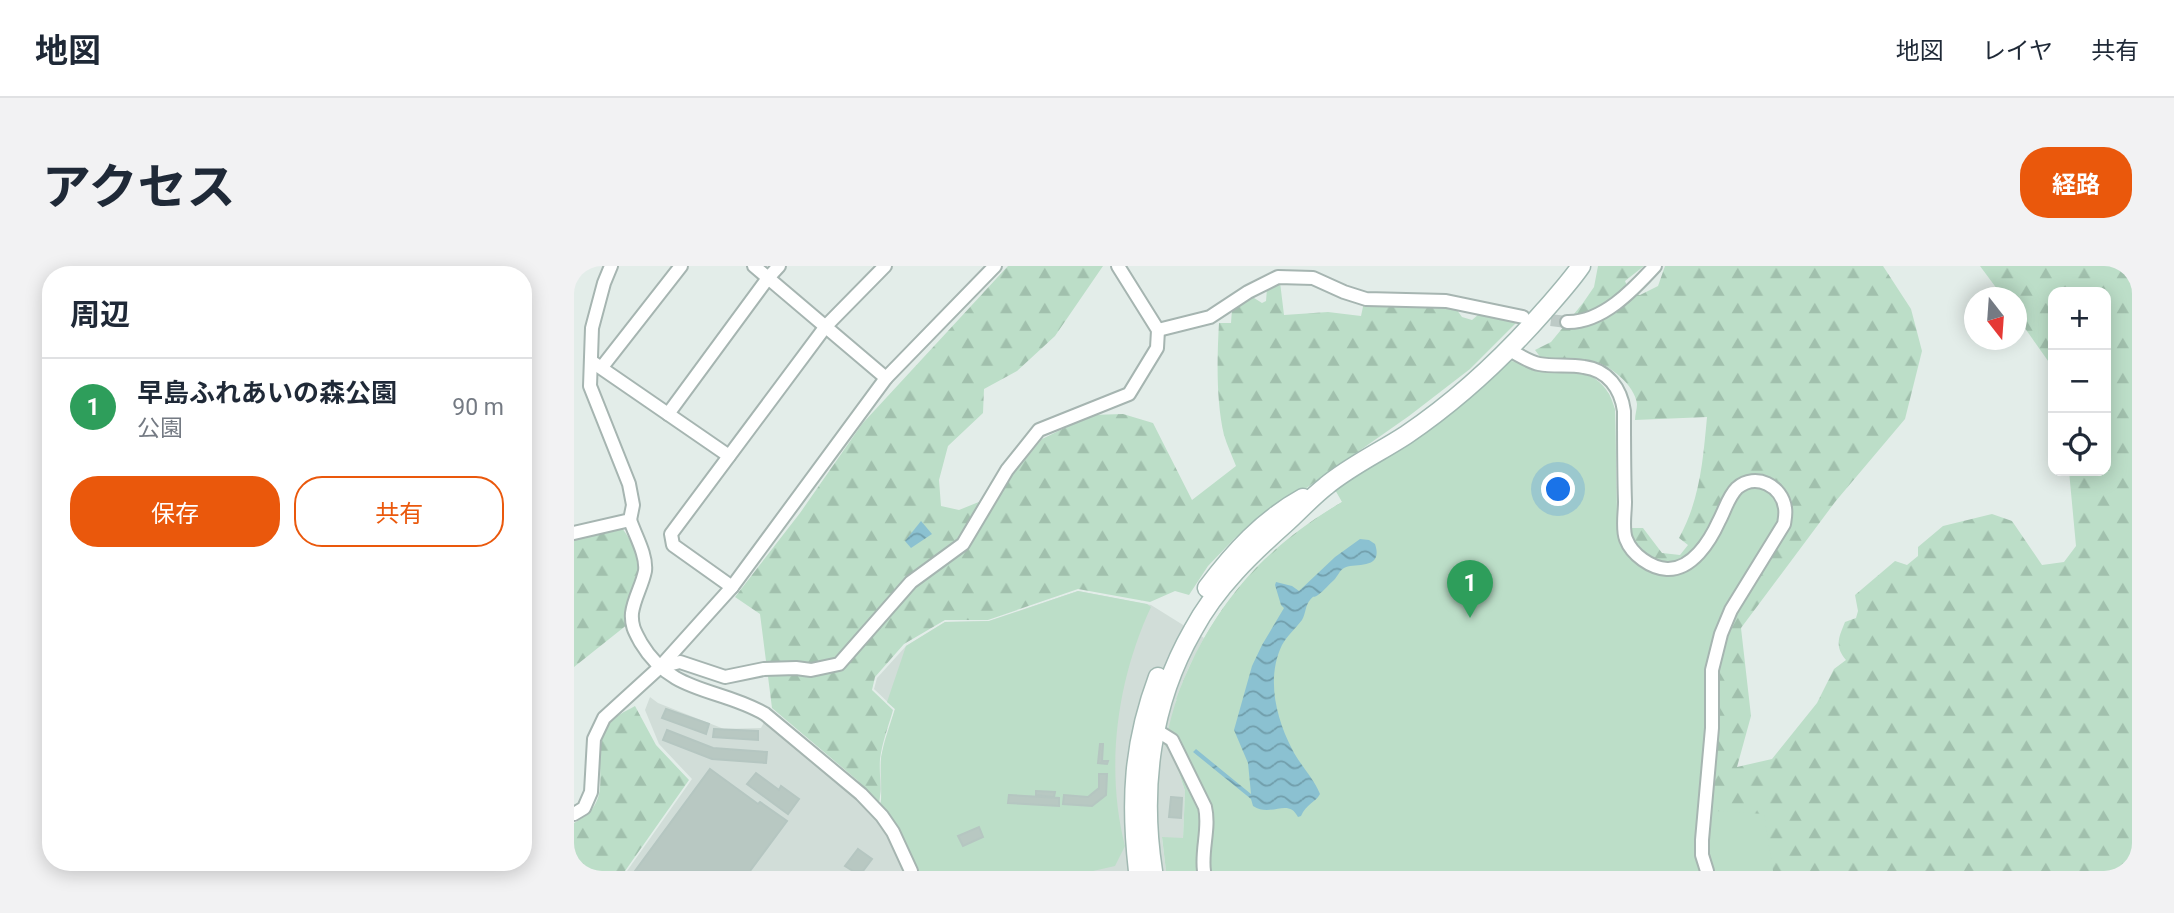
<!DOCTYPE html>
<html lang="ja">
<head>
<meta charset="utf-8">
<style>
  body { margin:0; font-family:Roboto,"Noto Sans JP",sans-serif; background:#f2f2f3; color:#1f2937 }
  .controls { position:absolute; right:21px; top:21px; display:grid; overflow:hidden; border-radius:14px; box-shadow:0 4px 18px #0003 }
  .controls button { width:63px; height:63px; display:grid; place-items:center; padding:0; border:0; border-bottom:2px solid #e0e1e3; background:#fff; color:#1f2937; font:35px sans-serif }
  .compass { position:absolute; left:1390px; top:21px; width:63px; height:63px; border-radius:50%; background:#fff; box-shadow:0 4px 18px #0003; rotate:163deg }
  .you { position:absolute; left:985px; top:224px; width:24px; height:24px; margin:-18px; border:5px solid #fff; border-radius:50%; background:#1a73e8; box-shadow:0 0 0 10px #1a73e833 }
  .badge { display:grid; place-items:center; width:46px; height:46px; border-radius:50%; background:#ea580c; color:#fff; font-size:23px; font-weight:700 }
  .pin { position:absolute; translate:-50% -58px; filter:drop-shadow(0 2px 4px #0008) }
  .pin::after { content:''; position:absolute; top:37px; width:24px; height:21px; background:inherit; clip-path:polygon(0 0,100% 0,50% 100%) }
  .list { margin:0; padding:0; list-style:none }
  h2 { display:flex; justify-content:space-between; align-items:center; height:91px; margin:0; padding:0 28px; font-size:30px }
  h2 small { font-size:23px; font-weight:400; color:#747a83 }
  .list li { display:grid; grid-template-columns:46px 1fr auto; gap:21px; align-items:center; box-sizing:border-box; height:98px; padding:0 28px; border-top:2px solid #e0e1e3 }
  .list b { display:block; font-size:26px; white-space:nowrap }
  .list p { margin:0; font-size:23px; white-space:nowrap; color:#747a83 }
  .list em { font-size:23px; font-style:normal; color:#747a83 }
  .actions { display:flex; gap:14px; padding:21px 28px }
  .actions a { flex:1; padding:16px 0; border:2px solid #ea580c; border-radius:28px; text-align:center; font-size:24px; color:#ea580c }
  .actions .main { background:#ea580c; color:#fff }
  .icon { flex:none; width:38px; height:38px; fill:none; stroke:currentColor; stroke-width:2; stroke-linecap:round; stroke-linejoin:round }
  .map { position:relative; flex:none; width:1558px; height:605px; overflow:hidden; border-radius:28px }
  header { display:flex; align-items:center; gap:42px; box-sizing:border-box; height:98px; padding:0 35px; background:#fff; border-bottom:2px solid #e0e1e3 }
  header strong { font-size:33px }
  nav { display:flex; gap:38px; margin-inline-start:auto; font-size:24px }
  .intro { display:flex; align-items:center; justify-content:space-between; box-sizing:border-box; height:168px; padding:0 42px }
  h1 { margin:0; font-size:49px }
  .button { padding:18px 32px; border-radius:28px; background:#ea580c; color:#fff; font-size:24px; font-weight:700 }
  main { display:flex; gap:42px; padding:0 42px }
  aside { flex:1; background:#fff; border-radius:28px; box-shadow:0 4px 18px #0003 }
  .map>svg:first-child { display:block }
  .built { fill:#d1ddd8 }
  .forest { fill:url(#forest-firs) }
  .park { fill:#bcdec8 }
  .water { fill:url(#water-waves) }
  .building { fill:#b8c8c2; stroke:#b5c6c1; stroke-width:2 }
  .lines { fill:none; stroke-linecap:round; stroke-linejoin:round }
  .street-tunnel { stroke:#bdcac6; stroke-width:12; stroke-dasharray:12 6; stroke-linecap:butt }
  .street-casing { stroke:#a6b5b1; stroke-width:16 }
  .secondary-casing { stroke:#a1b8b2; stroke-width:21 }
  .street { stroke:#fff; stroke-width:12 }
  .secondary { stroke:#fff; stroke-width:18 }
</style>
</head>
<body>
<header>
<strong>地図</strong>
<nav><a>地図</a><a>レイヤ</a><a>共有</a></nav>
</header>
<div class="intro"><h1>アクセス</h1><a class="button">経路</a></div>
<main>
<aside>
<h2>周辺<small></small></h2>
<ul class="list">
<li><span class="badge" style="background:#2e9e5b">1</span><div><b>早島ふれあいの森公園</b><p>公園</p></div><em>90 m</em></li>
</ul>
<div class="actions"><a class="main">保存</a><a>共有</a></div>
</aside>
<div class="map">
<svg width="1558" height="605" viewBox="0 0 1558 605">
  <defs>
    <pattern id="forest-firs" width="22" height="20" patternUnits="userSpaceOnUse" patternTransform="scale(1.75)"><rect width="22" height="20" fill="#bcdec8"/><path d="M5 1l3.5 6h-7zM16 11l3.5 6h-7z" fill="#a1c0ad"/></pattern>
    <pattern id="water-waves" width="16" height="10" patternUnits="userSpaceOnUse" patternTransform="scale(1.75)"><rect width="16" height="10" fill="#8bc1d1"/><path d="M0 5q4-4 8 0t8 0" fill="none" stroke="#719eab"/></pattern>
  </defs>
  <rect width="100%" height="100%" fill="#e3ede9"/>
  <polygon class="built" points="504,325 577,339 630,372 615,401 602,433 598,485 611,525 609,572 588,572 592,605 53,605 118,513 85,478 71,444 76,431 84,437 150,463 187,462 197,443 305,538 308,535 306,524 307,491 321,443 300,423 303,412 332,380 371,356 415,355"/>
  <g class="forest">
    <path d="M434 0H529L481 70 443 105 410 123 409 147 374 180 365 214 367 240 385 244 422 229 468 173 517 149 549 148 579 157 618 234 662 200C658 190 653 179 650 169 642 135 643 92 645 57H657L658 43 677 30 688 37 692 35 693 22 706 16 710 49 754 46 787 50 790 36 880 40 888 51 898 54 905 48 945 54 896 103 835 150 661 272 634 300 615 329 601 325 576 336 504 323 414 354H371L330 378 301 411 298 424 319 444C315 459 308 476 306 493 305 507 308 524 305 537L283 514 198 442 186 348 161 331 226 247 288 158Z"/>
    <path d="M1024 0H1070L1051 15 1056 27 1066 29 1084 20 1091 0H1309L1337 43 1348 85 1331 153 1261 236 1167 362 1177 450 1163 501 1198 493 1243 437 1260 403 1272 394C1260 380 1265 371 1271 356L1282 352 1284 345 1281 329 1321 295 1333 299 1344 290V281L1369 260 1418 248 1438 255 1468 299 1490 296 1502 280 1495 205H1532V26H1479V102L1443 51 1442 32 1429 31 1406 0H1558V605H745L602 433C638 342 683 286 768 236L936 95 1007 107 1025 116 1035 128 1041 144 1043 262H1069L1088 287 1106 289 1114 279 1105 272C1126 234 1129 194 1133 151L1061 154C1061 149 1063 143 1063 138 1061 119 1034 97 1017 95 1000 93 983 96 967 92L961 84 977 76 1009 37 1020 21Z"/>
    <path d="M48 262C75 297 62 319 54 358L0 401V272Z"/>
    <path d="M61 440 82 479 115 514 51 605H0V557C47 533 12 496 34 459 39 451 52 445 61 440Z"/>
  </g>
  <g class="park">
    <path d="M936 95 1017 110C1030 118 1037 128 1041 144L1043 263 1046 275 1056 291 1068 300 1107 305 1168 225C1187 217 1189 221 1205 233L1206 254 1154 343 1133 463 1126 544 1190 548 1199 605H592L588 571 609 572 611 525 598 485 591 480C610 373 676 291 768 236L760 222Z"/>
    <path d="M504 325 573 338 577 341C543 414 531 502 551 580L541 600 519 605H343L306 539C309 530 306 505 307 493 309 477 316 459 321 443L313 436 332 380 371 356 415 355Z"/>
  </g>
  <g class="water">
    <polygon points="347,255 358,268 337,282 331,275"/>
    <path d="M786 273 795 274 801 278C810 305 780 296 770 302 765 305 764 310 760 314 755 318 750 325 744 329 738 333 741 328 736 334 731 340 732 347 728 354 721 363 713 370 708 379 692 412 702 452 718 483 726 499 739 511 746 528 742 536 732 538 727 550L724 551C714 531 698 552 679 540L677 533 619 486 622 483 677 528 674 497 660 464 678 400 688 379 710 342 707 339 701 319 702 316 718 320 725 325 761 291Z"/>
  </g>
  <g class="building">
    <polygon points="92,443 135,458 132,468 88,452"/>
    <polygon points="140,463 184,465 184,474 139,471"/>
    <polygon points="93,464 139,482 193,486 192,497 138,493 89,474"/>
    <polygon points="526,478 529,478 528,495 534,495 533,498 524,497"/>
    <polygon points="136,503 184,538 186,536 213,555 176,605 61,605"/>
    <polygon points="182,507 205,524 207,520 225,533 214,548 173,518"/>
    <polygon points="525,508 533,508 532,529 518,540 489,538 490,529 514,531 525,522"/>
    <polygon points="462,525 481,526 480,531 462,529"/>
    <polygon points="435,529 485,532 485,540 434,537"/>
    <polygon points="597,531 608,532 607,552 595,551"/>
    <polygon points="405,561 409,571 389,580 384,570"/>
    <polygon points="284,583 298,593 289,605 279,605 271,600"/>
  </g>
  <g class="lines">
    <polyline class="street-tunnel" points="959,52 993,56"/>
    <g class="street-casing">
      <g id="street">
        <polyline points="180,0 312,112"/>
        <path d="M993 56C1028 57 1059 24 1081 0"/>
        <polyline points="584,64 636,51 674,26 704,11 739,12 770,26 792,33 872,35 949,51"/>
        <path d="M935 84C945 89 955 96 965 98 980 101 995 98 1010 101 1034 104 1047 123 1050 145 1050 176 1050 206 1051 236 1051 247 1048 263 1052 273 1058 289 1077 302 1093 303 1118 304 1136 275 1145 255 1151 244 1154 231 1163 222 1182 206 1208 220 1211 242 1212 248 1211 252 1210 258L1157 344 1147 368 1138 404V462L1128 574V589L1133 605"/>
        <polyline points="17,95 155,190"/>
        <polyline points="28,101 107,0"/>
        <polyline points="94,148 194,12 205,0"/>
        <path d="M56 254C61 269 73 289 71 305 68 320 60 332 58 347 57 360 61 366 67 377 98 429 145 421 191 448L287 528 308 550 319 566 337 605"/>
        <polyline points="0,267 56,254 59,239 55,218 16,120 18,62 30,17 37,0"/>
        <polyline points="158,321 99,279 97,268 252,60 311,0"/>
        <polyline points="86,401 106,396 151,411 190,403 222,402 237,404 265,398 337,316 389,278 433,204 465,164 555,128 583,82 584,64 544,0"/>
        <path d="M582 464 598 474 631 541C636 562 627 584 630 605"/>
        <polyline points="0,548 10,542 17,526 20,473 30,452 86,401 158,321 312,112 421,0"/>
      </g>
    </g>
    <g class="secondary-casing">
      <g id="secondary">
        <path d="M633 322C660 286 689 254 729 232"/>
        <path d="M564 605C556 534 559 478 584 411"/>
        <path d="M579 605C566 522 577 437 619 364 642 321 677 288 713 256 726 244 738 231 752 220 776 200 806 186 832 169 885 133 928 93 970 45 983 30 996 16 1007 0"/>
      </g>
    </g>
    <use href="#street" class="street"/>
    <use href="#secondary" class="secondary"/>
  </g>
</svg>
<div class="controls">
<button>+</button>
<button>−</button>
<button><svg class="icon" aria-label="locate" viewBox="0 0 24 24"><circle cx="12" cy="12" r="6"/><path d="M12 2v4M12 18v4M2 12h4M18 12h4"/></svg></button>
</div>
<svg class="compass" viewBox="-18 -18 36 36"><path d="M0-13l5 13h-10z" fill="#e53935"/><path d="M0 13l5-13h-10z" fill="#747a83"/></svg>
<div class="you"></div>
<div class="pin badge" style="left:896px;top:352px;background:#2e9e5b">1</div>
</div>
</main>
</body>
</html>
